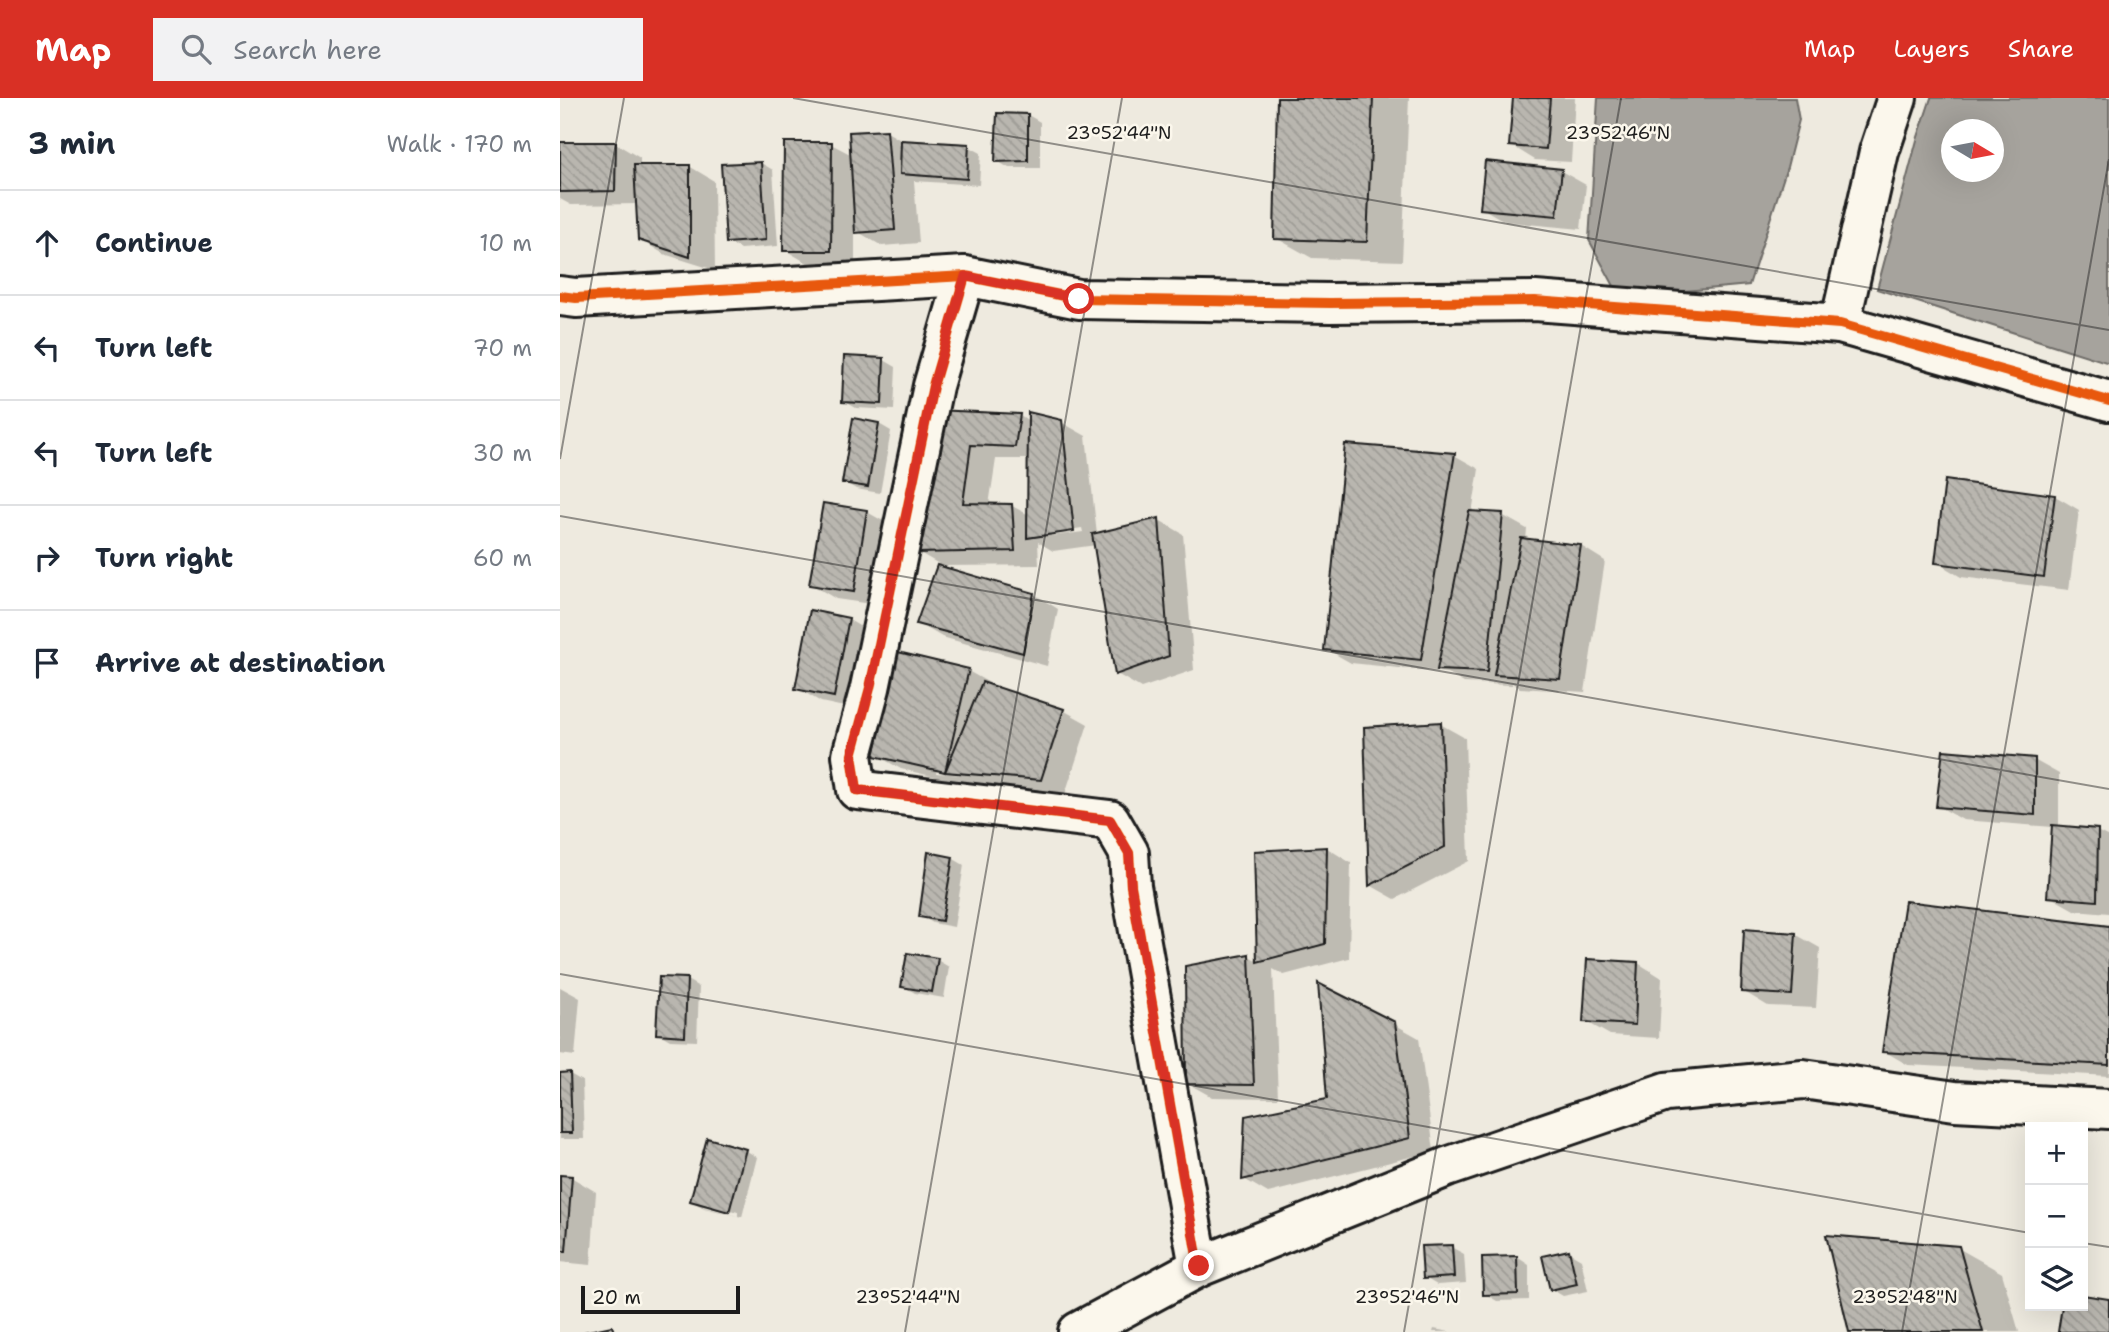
<!DOCTYPE html>
<html lang="en">
<head>
<meta charset="utf-8">
<style>
  body { margin:0; font-family:"Shantell Sans",sans-serif; background:#f2f2f3; color:#1f2937 }
  .controls { position:absolute; right:21px; bottom:21px; display:grid; overflow:hidden; border-radius:0px; box-shadow:0 7px 28px #0002 }
  .controls button { width:63px; height:63px; display:grid; place-items:center; padding:0; border:0; border-bottom:2px solid #e0e1e3; background:#fff; color:#1f2937; font:35px sans-serif }
  .compass { position:absolute; left:1381px; top:21px; width:63px; height:63px; border-radius:50%; background:#fff; box-shadow:0 7px 28px #0002; rotate:100deg }
  .scale { position:absolute; left:21px; bottom:18px; width:159px; box-sizing:border-box; padding-left:7px; border:4px solid #1c1c1c; border-top:0; font-size:19px; line-height:24px; white-space:nowrap; color:#1c1c1c; -webkit-text-stroke:5px #fbf7ec; paint-order:stroke }
  .stop { position:absolute; width:21px; height:21px; margin:-16px; border:5px solid #d93025; border-radius:50%; background:#fff }
  .stop.end { background:#d93025; border-color:#fff; box-shadow:0 2px 7px #0008 }
  .list { margin:0; padding:0; list-style:none }
  h2 { display:flex; justify-content:space-between; align-items:center; height:91px; margin:0; padding:0 28px; font-size:30px }
  h2 small { font-size:23px; font-weight:400; color:#747a83 }
  .list li { display:grid; grid-template-columns:46px 1fr auto; gap:21px; align-items:center; box-sizing:border-box; height:105px; padding:0 28px; border-top:2px solid #e0e1e3 }
  .list b { display:block; font-size:26px; white-space:nowrap }
  .list em { font-size:23px; font-style:normal; color:#747a83 }
  .icon { flex:none; width:38px; height:38px; fill:none; stroke:currentColor; stroke-width:2; stroke-linecap:round; stroke-linejoin:round }
  .map { position:relative; flex:none; width:1549px; height:1234px; overflow:hidden }
  header { display:flex; align-items:center; gap:42px; box-sizing:border-box; height:98px; padding:0 35px; background:#d93025; color:#fff }
  header strong { font-size:33px }
  nav { display:flex; gap:38px; margin-inline-start:auto; font-size:24px }
  .search { width:490px; height:63px; background:#f2f2f3; display:flex; align-items:center; gap:18px; box-sizing:border-box; padding:0 24px; border-radius:0px; color:#747a83; font-size:26px }
  main { display:flex }
  aside { flex:1; background:#fff }
  .map>svg:first-child { display:block }
  .water { fill:#a6a39d; stroke:#6f6d69; stroke-width:2; fill-rule:evenodd }
  .shadow { fill:#0003; fill-rule:evenodd }
  .building { fill:url(#building-back-hatch); stroke:#1c1c1c; stroke-width:2 }
  .lines { fill:none; stroke-linecap:round; stroke-linejoin:round }
  .minor-casing { stroke:#1c1c1c; stroke-width:44 }
  .minor { stroke:#fbf7ec; stroke-width:38 }
  .cycleway-casing { stroke:#fbf7ec; stroke-width:15 }
  .cycleway { stroke:#e8590c; stroke-width:10 }
  .route { stroke:#d93025; stroke-width:9 }
  .ticks { fill:none; stroke:#1c1c1c; stroke-width:2; stroke-opacity:0.45 }
  .ticks-label { font-size:18px; text-anchor:middle; fill:#1c1c1c; stroke:#fbf7ec; stroke-width:5; stroke-linejoin:round; paint-order:stroke }
</style>
</head>
<body>
<header>
<strong>Map</strong>
<div class="search"><svg class="icon" aria-label="search" viewBox="0 0 24 24"><circle cx="10" cy="10" r="6"/><path d="M15 15l6 6"/></svg>Search here</div>
<nav><a>Map</a><a>Layers</a><a>Share</a></nav>
</header>
<main>
<aside>
<h2>3 min<small>Walk · 170 m</small></h2>
<ul class="list">
<li><svg class="icon" aria-label="ahead" viewBox="0 0 24 24"><path d="M12 20V5M6 11l6-6 6 6"/></svg><div><b>Continue</b></div><em>10 m</em></li>
<li><svg class="icon" aria-label="left" viewBox="0 0 24 24"><path d="M17 20v-9H6M10 6l-5 5 5 5"/></svg><div><b>Turn left</b></div><em>70 m</em></li>
<li><svg class="icon" aria-label="left" viewBox="0 0 24 24"><path d="M17 20v-9H6M10 6l-5 5 5 5"/></svg><div><b>Turn left</b></div><em>30 m</em></li>
<li><svg class="icon" aria-label="right" viewBox="0 0 24 24"><path d="M7 20v-9h11M14 6l5 5-5 5"/></svg><div><b>Turn right</b></div><em>60 m</em></li>
<li><svg class="icon" aria-label="arrive" viewBox="0 0 24 24"><path d="M6 21V4h12l-3 4 3 4H6"/></svg><div><b>Arrive at destination</b></div></li>
</ul>
</aside>
<div class="map">
<svg width="1549" height="1234" viewBox="0 0 1549 1234">
  <defs>
    <pattern id="building-back-hatch" width="6" height="6" patternUnits="userSpaceOnUse" patternTransform="scale(1.75)"><rect width="6" height="6" fill="#b9b6af"/><path d="M-1 5l2 2M0 0l6 6M5-1l2 2" fill="none" stroke="#9e9c96"/></pattern>
  </defs>
  <rect width="100%" height="100%" fill="#eeeadf"/>
  <filter id="ink" filterUnits="userSpaceOnUse"><feTurbulence type="fractalNoise" baseFrequency=".0143" numOctaves="2"/><feDisplacementMap in="SourceGraphic" scale="14" xChannelSelector="R" yChannelSelector="G"/><feConvolveMatrix kernelMatrix="1 2 1 2 8 2 1 2 1" color-interpolation-filters="sRGB"/></filter>
  <g filter="url(#ink)">
    <g class="water">
      <polygon points="1038,0 1235,0 1239,22 1227,69 1189,187 1060,199 1029,142"/>
      <path d="M1371 0H1549V265L1317 191 1357 42ZM1392 32H1434V74H1392Z"/>
    </g>
    <g class="shadow">
      <polygon points="718,0 849,0 842,163 752,160 716,140"/>
      <polygon points="954,0 1015,0 1011,64 975,62 951,47"/>
      <polygon points="468,17 480,24 480,70 449,70 437,63"/>
      <polygon points="327,34 344,44 408,48 421,55 419,87 354,83 359,145 322,148 295,132 295,167 249,166 225,152 271,46 292,57"/>
      <polygon points="55,45 80,60 80,68 129,68 154,83 155,172 104,156 79,141 78,106 11,107 0,101 0,46"/>
      <polygon points="201,65 213,72 218,148 180,151 168,144"/>
      <polygon points="1001,73 1026,87 1021,131 946,124 922,110"/>
      <polygon points="286,260 324,262 336,269 334,312 296,310 284,303"/>
      <path d="M376 314 460 317 469 323 501 324 526 338 537 437 599 422 623 436 634 572 581 590 557 576 536 447 493 453 478 444 479 467 378 468 474 496 498 511 487 568 382 539 358 525 379 466 358 454ZM436 361H469V417L452 408 429 407ZM522 430 523 434 491 438V435Z"/>
      <polygon points="295,322 319,326 331,333 320,395 296,391 284,384"/>
      <polygon points="894,357 919,371 912,415 942,417 967,431 966,442 1021,448 1045,463 1025,594 960,590 952,585 952,587 904,585 887,575 791,565 766,551"/>
      <polygon points="1495,398 1519,412 1509,492 1401,479 1376,464"/>
      <polygon points="264,407 307,414 332,428 318,507 276,501 251,486"/>
      <polygon points="252,514 289,522 313,536 298,612 261,604 237,590"/>
      <path d="M408 573 433 587 432 589 503 612 528 626 505 696 411 687 341 671 316 657ZM377 671 398 673 402 677 376 675Z"/>
      <polygon points="880,626 905,640 909,763 835,801 810,787"/>
      <polygon points="1474,662 1499,676 1499,729 1537,733 1549,739 1549,815 1514,812 1489,798 1493,729 1403,722 1378,708"/>
      <polygon points="767,750 791,765 789,860 724,877 713,871 718,1000 652,999 627,985 689,858 699,864 696,755"/>
      <polygon points="392,760 404,767 394,829 373,825 361,818"/>
      <polygon points="1549,829 1549,978 1348,967 1324,953"/>
      <polygon points="1235,836 1260,850 1256,910 1208,908 1183,893"/>
      <polygon points="377,862 389,869 384,900 355,895 343,888"/>
      <polygon points="1078,865 1102,880 1099,940 1050,937 1025,923"/>
      <polygon points="127,882 139,889 137,943 110,942 98,935"/>
      <polygon points="0,889 20,900 15,958 0,956"/>
      <polygon points="834,926 859,940 874,1053 708,1095 684,1081 769,1003"/>
      <polygon points="0,976 10,976 22,983 24,1041 0,1041"/>
      <path d="M185 1052 197 1059 182 1119 144 1110 132 1103ZM143 1105 178 1114V1118L143 1109Z"/>
      <polygon points="0,1079 11,1079 36,1094 31,1167 0,1164"/>
      <polygon points="891,1149 904,1156 906,1185 877,1187 865,1180"/>
      <polygon points="1398,1150 1442,1175 1459,1234 1291,1234"/>
      <polygon points="1009,1154 1021,1161 1028,1193 1003,1198 991,1191"/>
      <polygon points="957,1159 969,1167 969,1202 937,1203 925,1196"/>
      <polygon points="874,1231 890,1234 873,1234"/>
    </g>
    <g class="building">
      <polygon points="717,0 813,0 807,144 714,141"/>
      <polygon points="953,0 990,0 986,51 949,48"/>
      <polygon points="437,15 468,16 468,63 435,64"/>
      <polygon points="327,32 335,132 295,135 289,34"/>
      <polygon points="341,42 409,46 407,81 340,76"/>
      <polygon points="0,44 56,44 55,93 0,94"/>
      <polygon points="224,44 272,44 271,153 223,153"/>
      <polygon points="925,63 1002,71 997,118 920,111"/>
      <polygon points="201,64 206,142 166,145 161,66"/>
      <polygon points="74,67 130,67 130,159 78,142"/>
      <polygon points="284,258 324,260 322,306 282,304"/>
      <polygon points="375,312 460,316 455,349 411,347 403,405 452,406 455,453 356,455"/>
      <polygon points="468,314 502,322 514,433 467,440"/>
      <polygon points="293,320 319,325 308,389 282,385"/>
      <polygon points="785,346 895,355 861,562 764,552"/>
      <polygon points="1385,382 1495,397 1484,479 1375,465"/>
      <polygon points="263,405 307,412 294,494 249,487"/>
      <polygon points="909,413 943,415 927,574 877,572"/>
      <polygon points="599,420 609,558 555,577 532,436"/>
      <polygon points="961,440 1021,447 1000,581 934,577"/>
      <polygon points="377,467 474,495 463,555 356,526"/>
      <polygon points="250,512 289,520 274,599 235,591"/>
      <polygon points="338,554 409,571 385,674 314,658"/>
      <polygon points="422,584 504,611 481,682 385,674"/>
      <polygon points="881,624 885,749 809,788 804,629"/>
      <polygon points="1383,652 1475,660 1475,717 1376,709"/>
      <polygon points="1492,727 1538,731 1537,803 1487,799"/>
      <polygon points="767,749 765,846 697,864 694,753"/>
      <polygon points="368,754 393,759 382,823 359,819"/>
      <polygon points="1345,803 1549,828 1549,967 1322,954"/>
      <polygon points="1184,831 1236,835 1232,897 1181,894"/>
      <polygon points="347,855 378,860 372,894 341,889"/>
      <polygon points="689,856 694,987 626,986 625,868"/>
      <polygon points="1027,861 1078,864 1075,927 1023,924"/>
      <polygon points="99,879 127,880 125,938 96,936"/>
      <polygon points="758,885 835,924 850,1040 682,1082 685,1018 767,1001"/>
      <polygon points="10,974 12,1035 0,1035 0,975"/>
      <polygon points="147,1040 186,1051 169,1114 130,1103"/>
      <polygon points="0,1077 12,1078 6,1153 0,1153"/>
      <polygon points="1266,1137 1399,1148 1423,1234 1289,1234"/>
      <polygon points="892,1147 894,1179 863,1181 861,1148"/>
      <polygon points="1009,1152 1017,1186 990,1192 982,1158"/>
      <polygon points="957,1158 958,1196 923,1197 922,1159"/>
      <polygon points="1523,1197 1549,1201 1549,1234 1498,1234 1502,1208 1523,1208"/>
      <polygon points="52,1228 54,1234 24,1234"/>
    </g>
    <g class="lines">
      <g class="minor-casing">
        <g id="minor">
          <polyline points="405,178 373,288 310,590 292,657 297,692 550,722 569,755 571,788 639,1169"/>
          <polyline points="0,198 16,200 405,178 519,201 770,205 975,203 1280,226 1549,303"/>
          <polyline points="1280,226 1319,54 1337,0"/>
          <polyline points="518,1234 639,1169 887,1069 1106,994 1243,981 1395,1003 1549,1011"/>
        </g>
      </g>
      <use href="#minor" class="minor"/>
      <g class="cycleway-casing">
        <g id="cycleway">
          <polyline points="405,178 373,288 310,590 292,657 297,692 550,722 569,755 571,788 639,1169"/>
          <polyline points="0,198 16,200 405,178 519,201 770,205 975,203 1280,226 1549,303"/>
        </g>
      </g>
      <use href="#cycleway" class="cycleway"/>
    </g>
  </g>
  <g class="lines" filter="url(#ink)">
    <polyline class="route" points="519,201 405,178 373,288 310,590 292,657 297,692 550,722 569,755 571,788 639,1168"/>
  </g>
  <path class="ticks" d="M233 0 1549 232M0 361 64 0M0 418 1549 691M0 876 1470 1135M1523 1145 1549 1149M345 1234 562 0M844 1234 1061 0M1342 1234 1549 61"/>
  <g class="ticks-label">
    <text x="559" y="41">23°52'44"N</text>
    <text x="1058" y="41">23°52'46"N</text>
    <text x="348" y="1205">23°52'44"N</text>
    <text x="847" y="1205">23°52'46"N</text>
    <text x="1345" y="1205">23°52'48"N</text>
  </g>
</svg>
<div class="controls">
<button>+</button>
<button>−</button>
<button><svg class="icon" aria-label="layers" viewBox="0 0 24 24"><path d="M12 4l9 5-9 5-9-5zM3 14l9 5 9-5"/></svg></button>
</div>
<svg class="compass" viewBox="-18 -18 36 36"><path d="M0-13l5 13h-10z" fill="#e53935"/><path d="M0 13l5-13h-10z" fill="#747a83"/></svg>
<div class="scale">20 m</div>
<div class="stop" style="left:519px;top:201px"></div>
<div class="stop end" style="left:639px;top:1168px"></div>
</div>
</main>
</body>
</html>
